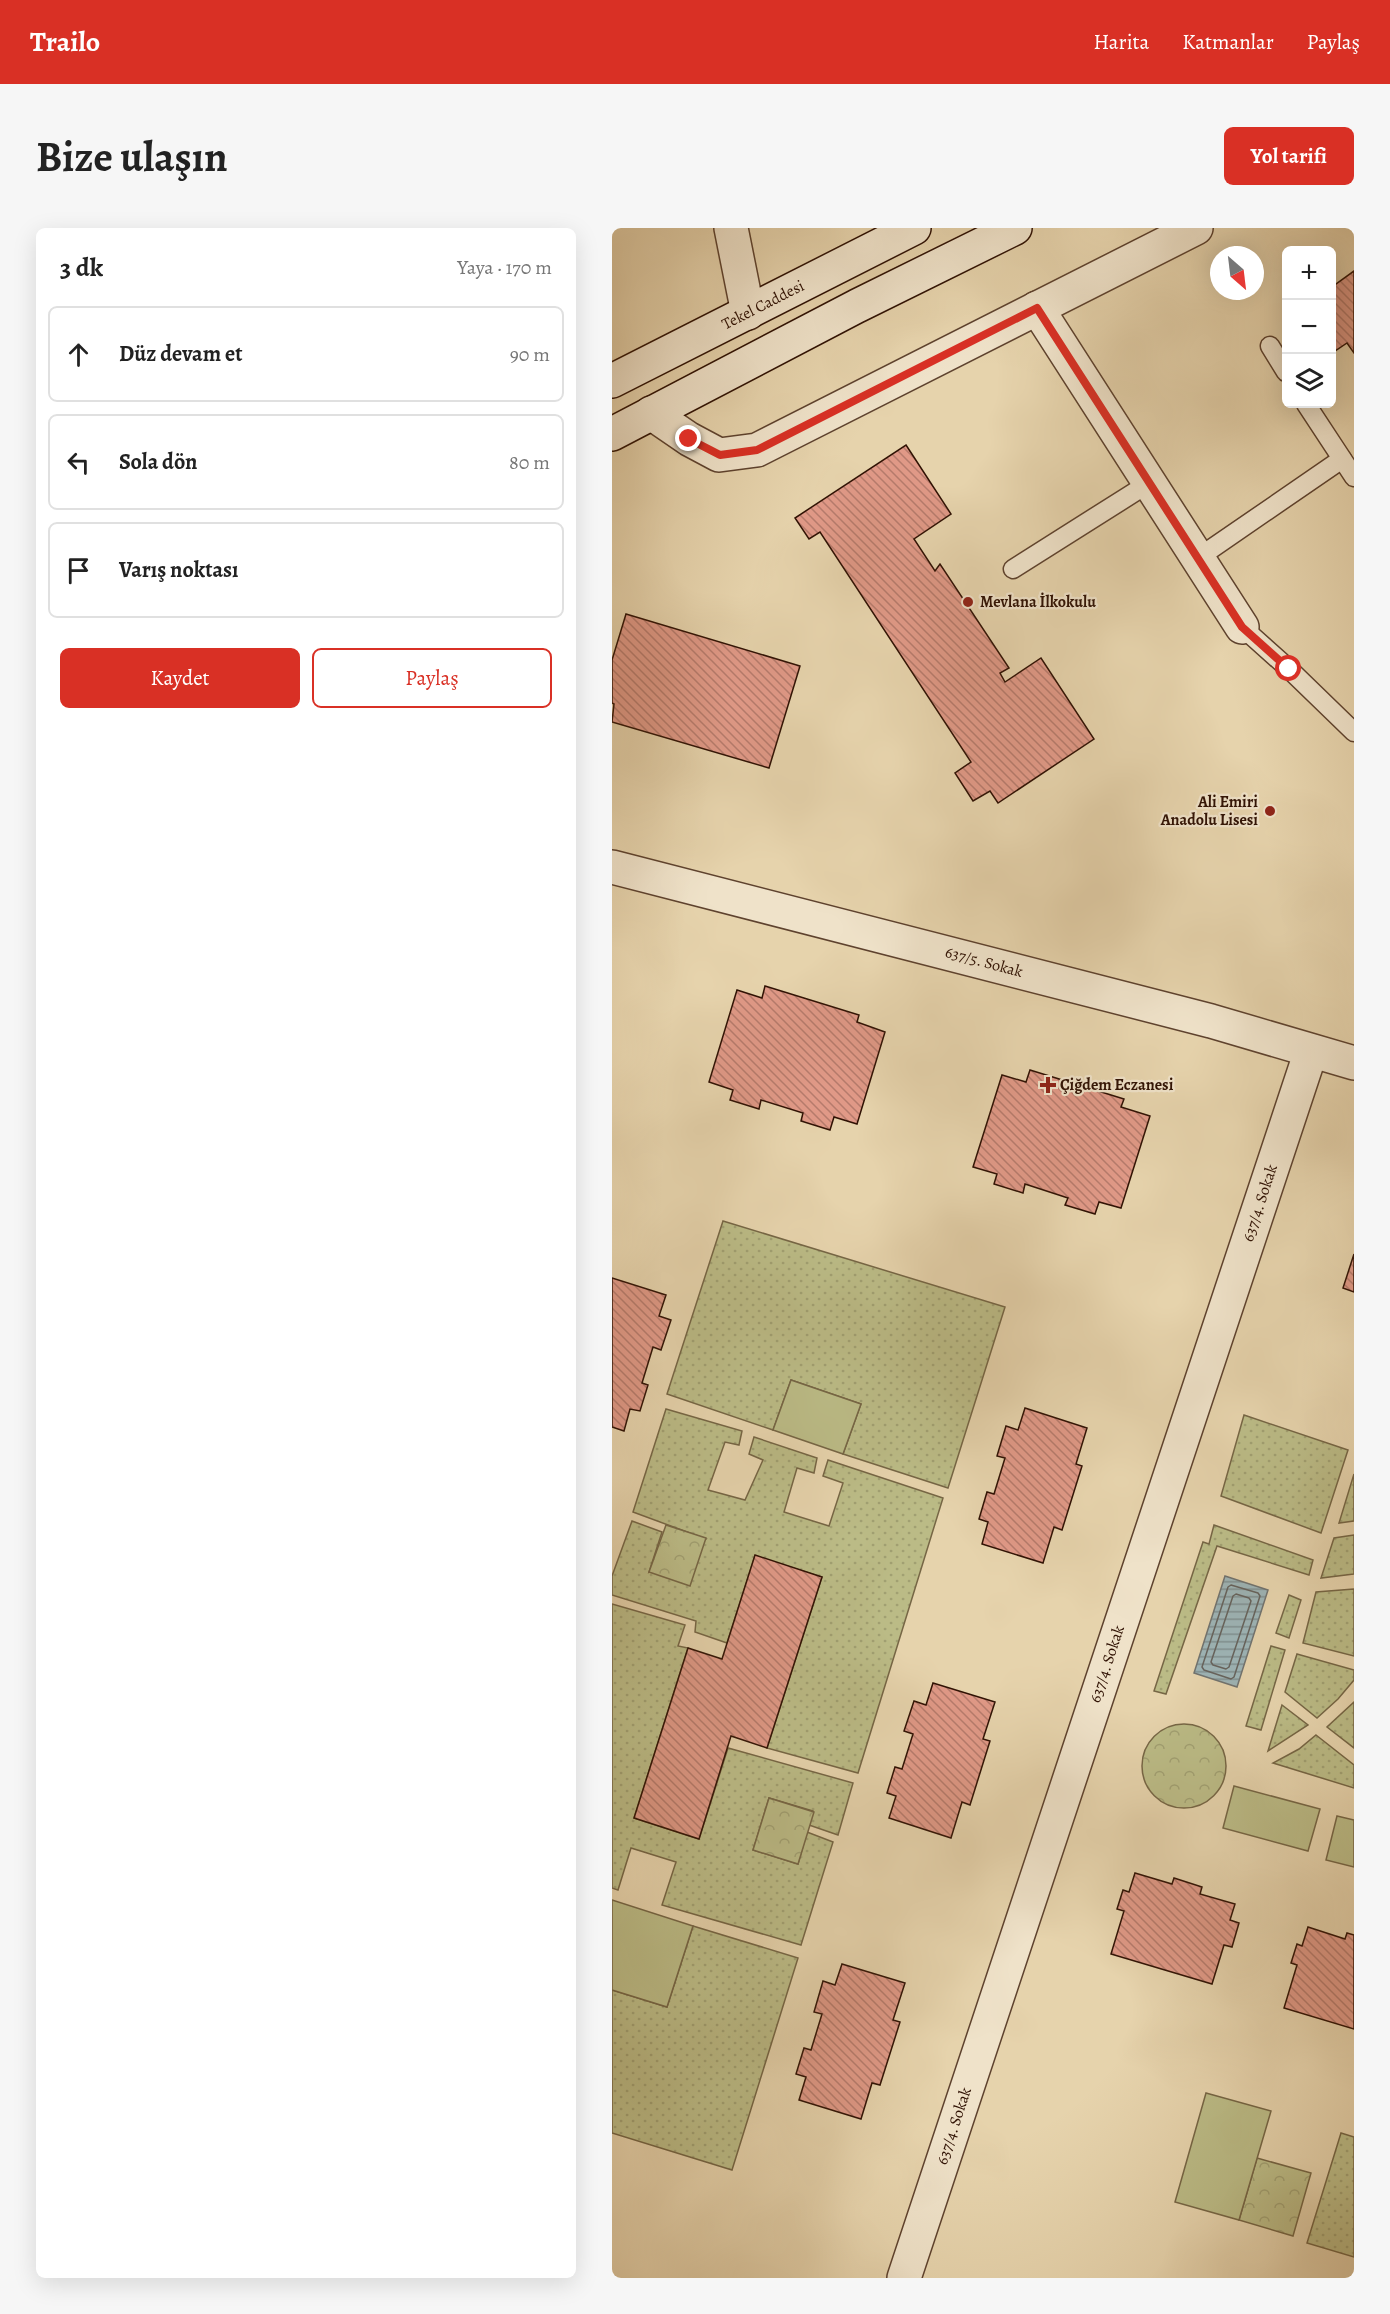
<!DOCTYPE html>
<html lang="tr">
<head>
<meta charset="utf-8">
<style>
  body { margin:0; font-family:Alegreya,serif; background:#f6f6f6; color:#222 }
  .controls { position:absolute; right:18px; top:18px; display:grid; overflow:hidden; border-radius:9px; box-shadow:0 6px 24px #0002 }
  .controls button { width:54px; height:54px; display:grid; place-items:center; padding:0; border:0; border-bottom:2px solid #e0e0e0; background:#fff; color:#222; font:30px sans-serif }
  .compass { position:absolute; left:598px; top:18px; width:54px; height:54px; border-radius:50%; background:#fff; box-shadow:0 6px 24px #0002; rotate:152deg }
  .stop { position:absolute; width:18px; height:18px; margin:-14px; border:4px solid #d93025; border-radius:50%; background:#fff }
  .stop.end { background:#d93025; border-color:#fff; box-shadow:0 2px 6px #0008 }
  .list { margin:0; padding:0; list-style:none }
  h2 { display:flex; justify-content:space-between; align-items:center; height:78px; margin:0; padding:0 24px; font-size:26px }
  h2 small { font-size:20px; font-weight:400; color:#767676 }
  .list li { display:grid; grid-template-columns:39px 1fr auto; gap:18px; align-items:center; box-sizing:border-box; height:96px; margin:0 12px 12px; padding:0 12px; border:2px solid #e0e0e0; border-radius:9px }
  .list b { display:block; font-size:22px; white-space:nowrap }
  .list em { font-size:20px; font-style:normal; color:#767676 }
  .actions { display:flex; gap:12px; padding:18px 24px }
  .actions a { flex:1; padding:14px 0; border:2px solid #d93025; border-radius:9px; text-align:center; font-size:21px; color:#d93025 }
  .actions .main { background:#d93025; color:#fff }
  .icon { flex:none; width:33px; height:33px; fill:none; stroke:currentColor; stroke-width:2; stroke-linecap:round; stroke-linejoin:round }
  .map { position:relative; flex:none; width:742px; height:2050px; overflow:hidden; border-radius:9px }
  header { display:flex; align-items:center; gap:36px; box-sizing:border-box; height:84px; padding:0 30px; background:#d93025; color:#fff }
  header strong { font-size:28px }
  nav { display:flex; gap:33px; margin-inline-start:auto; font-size:21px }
  .intro { display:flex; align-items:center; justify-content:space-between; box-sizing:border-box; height:144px; padding:0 36px }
  h1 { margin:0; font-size:42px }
  .button { padding:15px 27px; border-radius:9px; background:#d93025; color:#fff; font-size:21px; font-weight:700 }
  main { display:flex; gap:36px; padding:0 36px }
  aside { flex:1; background:#fff; border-radius:9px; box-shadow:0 6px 24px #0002 }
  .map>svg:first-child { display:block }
  .grass { fill:url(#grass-dots); stroke:#766645; stroke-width:1.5 }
  .park { fill:url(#park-crowns); stroke:#766645; stroke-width:1.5 }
  .garden { fill:#bbbb86; stroke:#766645; stroke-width:1.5 }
  .water { fill:url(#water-rules); stroke:#71736f; stroke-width:1.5 }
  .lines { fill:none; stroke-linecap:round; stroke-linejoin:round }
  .shore { stroke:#66635d; stroke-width:1.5 }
  .building { fill:url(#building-back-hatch); stroke:#301204; stroke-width:1.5 }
  .service-casing { stroke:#5e422e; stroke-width:21 }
  .minor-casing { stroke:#5e422e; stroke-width:36 }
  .secondary-casing { stroke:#301204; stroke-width:36 }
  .service { stroke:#efe2c9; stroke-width:18 }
  .minor { stroke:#efe2c9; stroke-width:33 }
  .secondary { stroke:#efe2c9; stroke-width:33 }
  .route { stroke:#d93025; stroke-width:8 }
  .poi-dot { fill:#8f2418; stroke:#efe2c9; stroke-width:2 }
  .labels { text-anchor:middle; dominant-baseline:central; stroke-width:4.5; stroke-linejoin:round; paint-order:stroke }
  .street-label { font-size:16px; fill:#301204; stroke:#efe2c9 }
  .poi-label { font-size:16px; font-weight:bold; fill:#301204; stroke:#efe2c9; text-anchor:start }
</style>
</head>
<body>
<header>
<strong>Trailo</strong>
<nav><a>Harita</a><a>Katmanlar</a><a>Paylaş</a></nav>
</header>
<div class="intro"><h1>Bize ulaşın</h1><a class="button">Yol tarifi</a></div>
<main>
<aside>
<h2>3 dk<small>Yaya · 170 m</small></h2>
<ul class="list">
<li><svg class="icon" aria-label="ahead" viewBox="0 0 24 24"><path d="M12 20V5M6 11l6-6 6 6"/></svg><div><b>Düz devam et</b></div><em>90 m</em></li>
<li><svg class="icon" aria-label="left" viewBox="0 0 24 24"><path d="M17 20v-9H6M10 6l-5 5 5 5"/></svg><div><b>Sola dön</b></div><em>80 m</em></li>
<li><svg class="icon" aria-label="arrive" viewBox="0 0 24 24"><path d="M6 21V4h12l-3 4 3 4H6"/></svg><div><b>Varış noktası</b></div></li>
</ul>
<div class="actions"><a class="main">Kaydet</a><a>Paylaş</a></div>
</aside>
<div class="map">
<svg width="742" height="2050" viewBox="0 0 742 2050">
  <defs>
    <pattern id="grass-dots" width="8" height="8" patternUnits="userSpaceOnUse" patternTransform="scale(1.5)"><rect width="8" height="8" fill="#bbbb86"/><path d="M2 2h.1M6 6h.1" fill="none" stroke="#a1a072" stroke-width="1.8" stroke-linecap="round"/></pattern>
    <pattern id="park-crowns" width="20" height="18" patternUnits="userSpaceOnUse" patternTransform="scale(1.5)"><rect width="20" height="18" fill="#bbbb86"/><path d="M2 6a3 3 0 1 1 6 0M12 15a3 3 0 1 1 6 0" fill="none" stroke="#a1a072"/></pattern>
    <pattern id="water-rules" width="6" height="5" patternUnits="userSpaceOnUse" patternTransform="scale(1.5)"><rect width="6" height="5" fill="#9db4b6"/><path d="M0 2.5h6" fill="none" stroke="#809192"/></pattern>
    <pattern id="building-back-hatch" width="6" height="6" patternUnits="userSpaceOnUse" patternTransform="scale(1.5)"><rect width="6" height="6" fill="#e09987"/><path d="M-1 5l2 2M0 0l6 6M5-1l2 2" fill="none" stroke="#b67b6c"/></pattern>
  </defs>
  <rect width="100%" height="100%" fill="#e6d3ac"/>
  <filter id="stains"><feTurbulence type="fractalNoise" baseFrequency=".00333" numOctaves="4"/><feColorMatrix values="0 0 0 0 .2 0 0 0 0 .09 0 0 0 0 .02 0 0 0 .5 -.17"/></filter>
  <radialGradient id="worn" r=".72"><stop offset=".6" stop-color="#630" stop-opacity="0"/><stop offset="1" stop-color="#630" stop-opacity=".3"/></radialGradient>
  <g class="grass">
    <polygon points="111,993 393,1079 336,1260 231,1226 249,1176 179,1152 161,1202 55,1166"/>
    <polygon points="54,1181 130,1203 127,1217 113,1214 96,1262 133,1272 151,1232 137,1226 142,1209 205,1230 202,1245 185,1240 172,1284 217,1298 231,1255 211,1248 216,1232 331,1270 246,1545 155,1520 210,1349 143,1328 115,1415 83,1404 84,1393 0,1367 0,1348 20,1293 50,1304 37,1344 94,1311 21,1284"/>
    <polygon points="632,1187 736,1222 709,1305 609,1268"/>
    <polygon points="742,1246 742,1293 727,1295"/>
    <polygon points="602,1297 701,1332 697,1347 605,1318 554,1466 542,1463 591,1314 597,1316"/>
    <polygon points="742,1307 742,1346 709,1350 722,1310"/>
    <polygon points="742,1361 742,1428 691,1415 704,1364"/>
    <polygon points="677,1367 689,1372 677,1410 664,1405"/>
    <polygon points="0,1376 73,1397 66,1418 76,1420 22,1590 87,1611 116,1520 241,1555 226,1607 197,1597 201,1583 157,1570 141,1622 186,1636 195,1604 221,1614 189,1717 50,1677 64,1634 19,1620 6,1662 0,1660"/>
    <polygon points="659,1418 673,1422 649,1502 634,1498"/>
    <polygon points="685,1426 742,1442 742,1452 726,1471 705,1490 673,1464"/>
    <polygon points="742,1474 742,1520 715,1499"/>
    <polygon points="670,1477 696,1497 656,1523"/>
    <polygon points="704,1507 742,1537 742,1560 661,1535 687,1521"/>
    <polygon points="81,1698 186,1730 120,1942 0,1905 0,1762 55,1779"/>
    <polygon points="729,1905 742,1909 742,2029 695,2015"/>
  </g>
  <g class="park">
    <polygon points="54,1297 94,1310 78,1358 37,1344"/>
    <circle cx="572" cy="1538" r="42"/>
    <polygon points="157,1570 202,1584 186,1636 141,1622"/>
    <polygon points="645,1930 699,1945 681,2008 627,1992"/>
  </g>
  <g class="garden">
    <polygon points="179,1152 249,1176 231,1226 161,1202"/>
    <polygon points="622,1558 708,1581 696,1623 611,1600"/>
    <polygon points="725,1588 742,1592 742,1639 714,1632"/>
    <polygon points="0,1672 81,1698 55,1779 0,1762"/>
    <polygon points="594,1865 659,1883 627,1992 563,1974"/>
  </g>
  <polygon class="water" points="613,1348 656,1362 625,1459 582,1445"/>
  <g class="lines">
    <g class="shore">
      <polygon points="619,1357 646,1365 648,1368 622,1449 619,1451 592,1442 590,1439 616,1359"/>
      <polygon points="624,1366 637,1370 639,1373 617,1439 614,1441 601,1437 599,1434 621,1368"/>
    </g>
  </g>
  <g class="building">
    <polygon points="742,43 742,125 735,115 720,125 720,59"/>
    <polygon points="294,217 339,286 302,311 323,343 328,336 397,440 388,445 393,454 429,430 482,511 386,575 378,563 361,573 343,545 359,534 208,304 197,311 183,290"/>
    <polygon points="14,386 188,438 157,540 0,494 2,476 0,475 0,432"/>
    <polygon points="153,758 247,787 245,794 273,804 245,896 222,889 218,902 189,893 191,885 149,872 147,881 118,872 121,862 97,854 125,762 150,770"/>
    <polygon points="418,842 512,871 509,879 538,888 509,980 487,974 483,986 453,977 456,970 413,956 411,965 382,956 385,946 361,939 390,847 414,854"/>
    <polygon points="742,1026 742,1064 731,1060"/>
    <polygon points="0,1050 54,1067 47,1088 59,1092 49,1122 41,1119 30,1155 36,1157 28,1183 18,1181 12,1203 0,1199"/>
    <polygon points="413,1180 475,1200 464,1236 470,1238 450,1302 442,1299 431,1335 370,1316 376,1294 367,1291 375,1264 382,1266 393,1230 385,1228 394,1198 406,1202"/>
    <polygon points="143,1327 210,1349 155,1520 119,1508 87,1611 22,1590 76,1420 110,1431"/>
    <polygon points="321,1455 383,1474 371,1511 378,1513 358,1577 350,1574 339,1610 277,1590 284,1568 275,1565 283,1539 290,1541 301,1506 292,1503 302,1473 314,1477"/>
    <polygon points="523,1645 560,1656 562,1650 590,1659 588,1666 623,1676 618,1692 627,1695 620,1719 612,1717 600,1756 499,1726 512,1683 505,1681 511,1662 517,1664"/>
    <polygon points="696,1699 733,1711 735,1705 742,1707 742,1801 672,1780 685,1737 679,1735 685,1716 690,1718"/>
    <polygon points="230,1736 293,1755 281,1792 288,1794 268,1857 260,1855 249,1891 187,1872 194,1849 184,1846 192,1820 199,1822 210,1786 202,1784 211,1753 223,1757"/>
  </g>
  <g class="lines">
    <g class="service-casing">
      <g id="service">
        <polyline points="658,118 674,144"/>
        <polyline points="694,176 742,249"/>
        <polyline points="586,330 730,231"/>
        <polyline points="401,341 537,255"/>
        <polyline points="630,399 677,441 742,504"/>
      </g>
    </g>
    <g class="minor-casing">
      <g id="minor">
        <polyline points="119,0 136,85"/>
        <polyline points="425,80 630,399"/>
        <polyline points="39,185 77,211 107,227 145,222 584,0"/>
        <polyline points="0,639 599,793 742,835"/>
        <polyline points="292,2050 699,823"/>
      </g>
    </g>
    <g class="secondary-casing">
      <g id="secondary">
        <polyline points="0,153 302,0"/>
        <polyline points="0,206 245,78 403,0"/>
      </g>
    </g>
    <use href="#service" class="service"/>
    <use href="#minor" class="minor"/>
    <use href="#secondary" class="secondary"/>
  </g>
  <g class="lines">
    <polyline class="route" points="77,211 108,227 145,222 425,80 630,399 677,441"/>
  </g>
  <g class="poi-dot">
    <circle cx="356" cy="374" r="6"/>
    <circle cx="658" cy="583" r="6"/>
    <path d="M433 848h6v6h6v6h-6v6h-6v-6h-6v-6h6z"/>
  </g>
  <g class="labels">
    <g class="street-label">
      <text transform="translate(151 77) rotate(-27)">Tekel Caddesi</text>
      <text transform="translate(372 734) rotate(15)">637/5. Sokak</text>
      <text transform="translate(648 975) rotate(-72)">637/4. Sokak</text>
      <text transform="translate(495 1436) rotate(-72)">637/4. Sokak</text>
      <text transform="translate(342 1898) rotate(-72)">637/4. Sokak</text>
    </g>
    <g class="poi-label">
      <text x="368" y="374">Mevlana İlkokulu</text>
      <text x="646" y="574" text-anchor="end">Ali Emiri<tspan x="646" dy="18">Anadolu Lisesi</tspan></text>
      <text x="448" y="857">Çiğdem Eczanesi</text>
    </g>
  </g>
  <rect width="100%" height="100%" filter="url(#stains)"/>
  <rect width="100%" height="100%" fill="url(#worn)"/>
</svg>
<div class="controls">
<button>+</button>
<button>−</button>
<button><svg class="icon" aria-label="layers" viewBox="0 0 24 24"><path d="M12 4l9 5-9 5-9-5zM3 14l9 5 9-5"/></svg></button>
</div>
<svg class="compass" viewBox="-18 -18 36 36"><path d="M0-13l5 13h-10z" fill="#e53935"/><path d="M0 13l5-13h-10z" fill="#767676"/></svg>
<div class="stop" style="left:677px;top:441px"></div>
<div class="stop end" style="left:77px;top:211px"></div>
</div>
</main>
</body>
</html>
